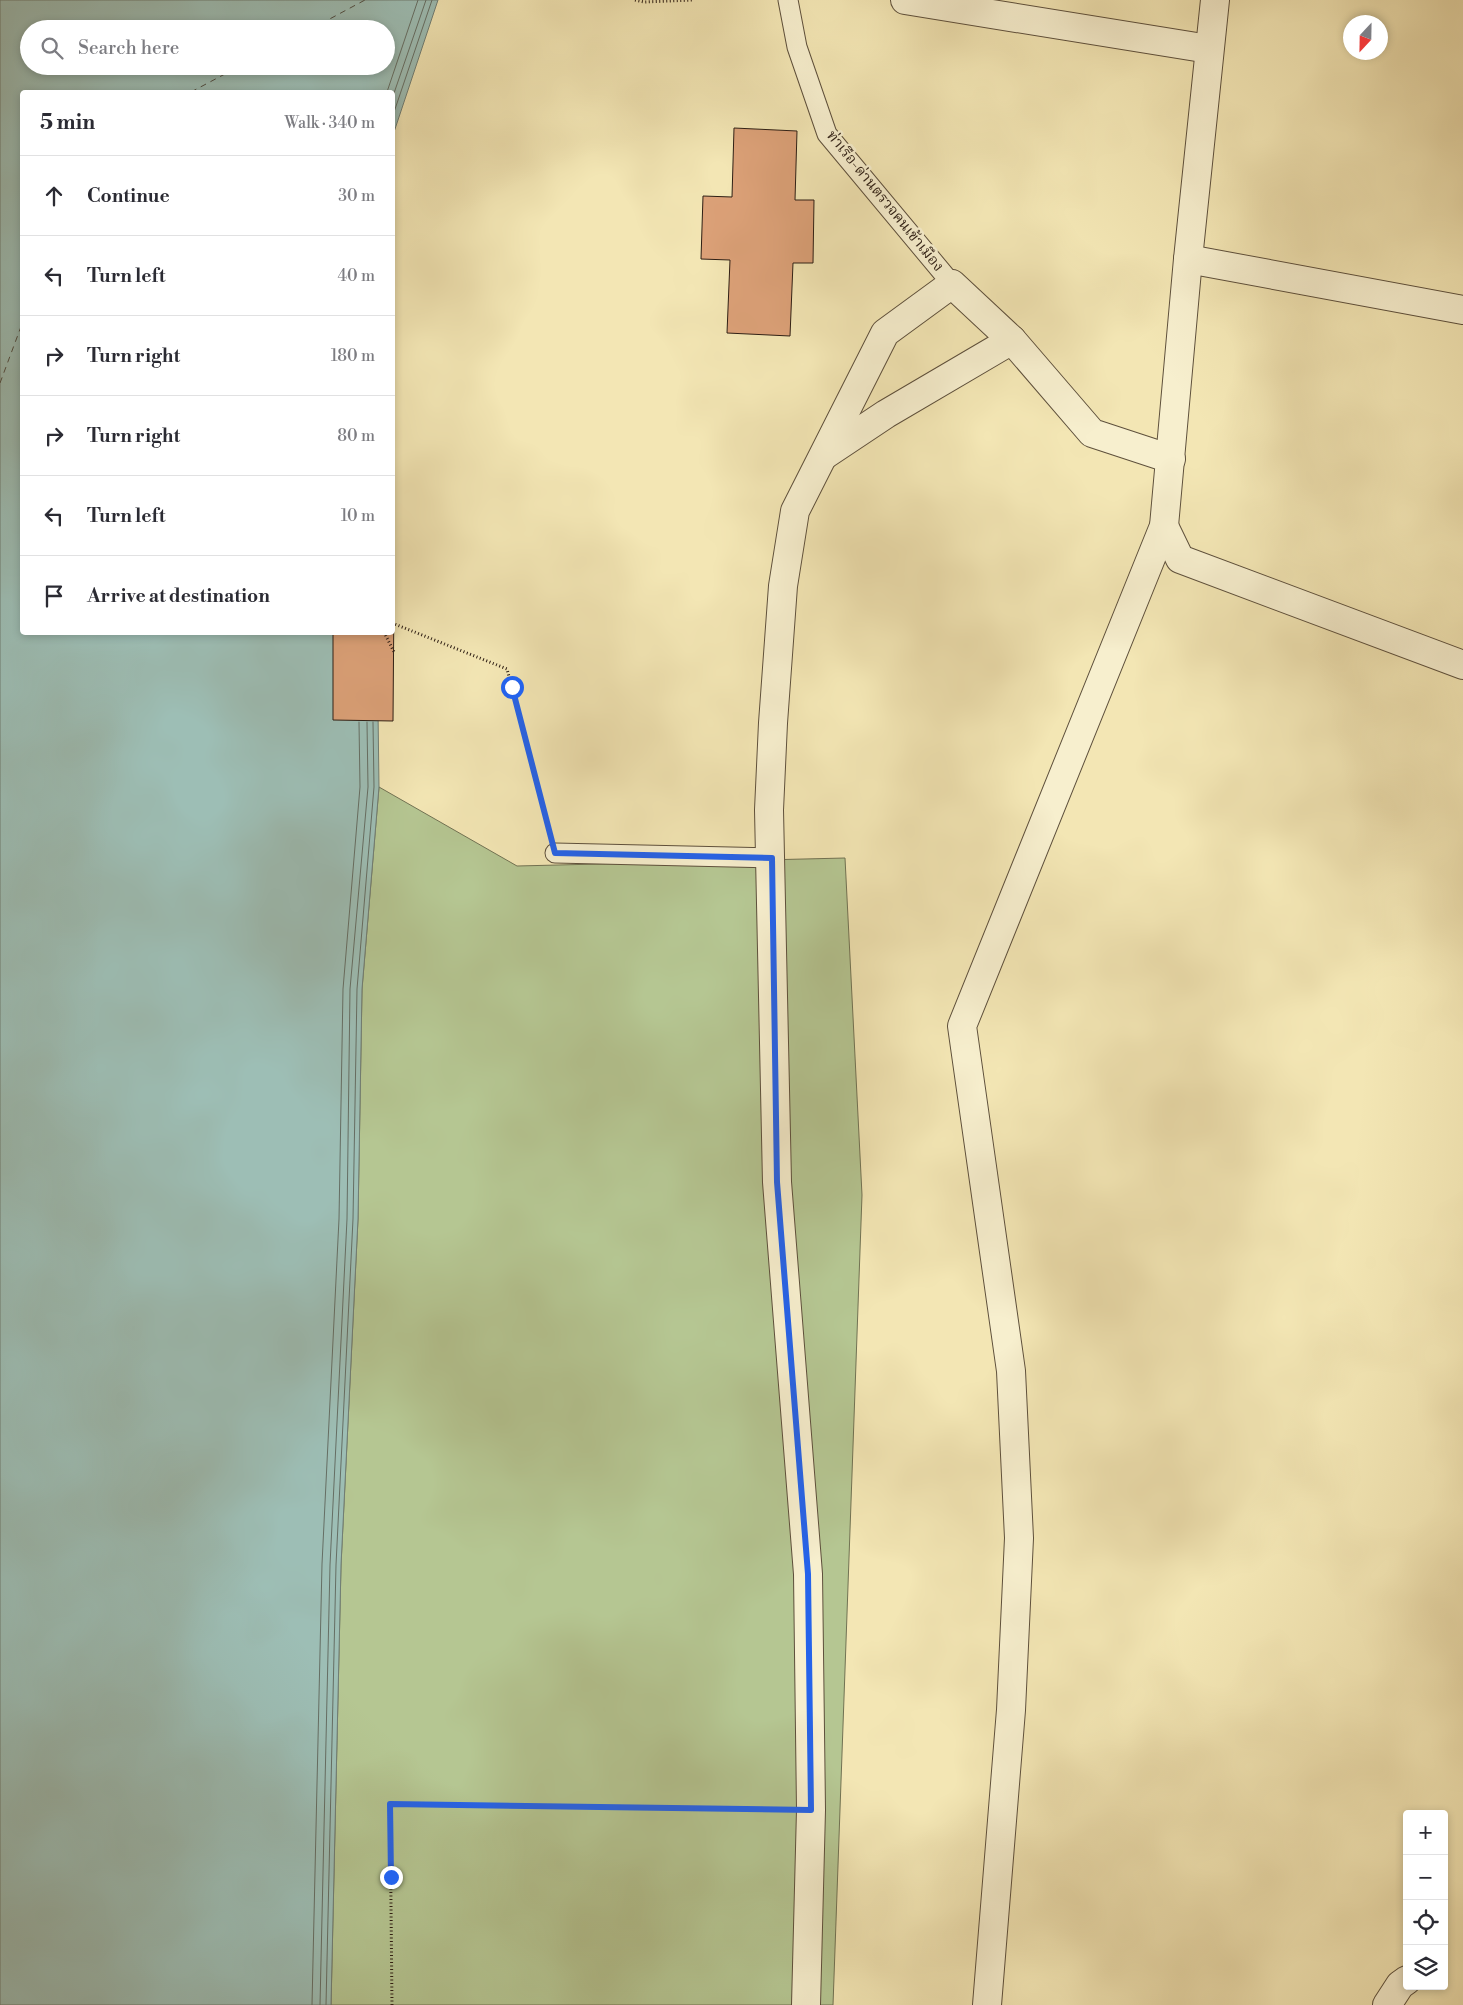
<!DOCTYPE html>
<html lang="en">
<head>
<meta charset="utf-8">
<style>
  body { margin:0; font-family:"Libre Bodoni","Noto Serif Thai",serif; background:#f2f2f3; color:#2b2b33 }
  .controls { position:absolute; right:15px; bottom:15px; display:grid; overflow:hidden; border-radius:5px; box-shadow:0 2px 8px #0003 }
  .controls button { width:45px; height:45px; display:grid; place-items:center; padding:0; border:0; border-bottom:1px solid #e1e1e2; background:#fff; color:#2b2b33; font:25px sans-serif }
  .compass { position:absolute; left:1343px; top:15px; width:45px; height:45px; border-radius:50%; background:#fff; box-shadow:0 2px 8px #0003; rotate:202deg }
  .stop { position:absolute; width:15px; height:15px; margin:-11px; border:4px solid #2563eb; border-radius:50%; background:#fff }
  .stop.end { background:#2563eb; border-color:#fff; box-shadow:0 1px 5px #0008 }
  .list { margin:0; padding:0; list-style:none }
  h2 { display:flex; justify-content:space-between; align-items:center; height:65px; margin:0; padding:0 20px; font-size:21px }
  h2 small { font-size:16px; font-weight:400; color:#7c7c81 }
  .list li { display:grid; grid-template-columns:32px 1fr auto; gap:15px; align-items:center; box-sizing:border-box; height:80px; padding:0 20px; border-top:1px solid #e1e1e2 }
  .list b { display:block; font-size:19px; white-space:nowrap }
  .list em { font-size:16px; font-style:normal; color:#7c7c81 }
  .icon { flex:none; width:28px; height:28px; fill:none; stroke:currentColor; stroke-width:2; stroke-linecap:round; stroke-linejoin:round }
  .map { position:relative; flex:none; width:1463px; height:2005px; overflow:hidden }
  .search { position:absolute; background:#fff; box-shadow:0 2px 8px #0003; left:20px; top:20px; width:375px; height:55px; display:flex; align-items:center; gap:12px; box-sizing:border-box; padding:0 18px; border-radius:28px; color:#7c7c81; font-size:19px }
  .panel { position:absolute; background:#fff; box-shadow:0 2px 8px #0003; left:20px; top:90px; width:375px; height:545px; border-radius:5px }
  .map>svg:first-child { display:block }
  .green { fill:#b5c692; stroke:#717253 }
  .water { fill:#9dbeb5; stroke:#707e75; fill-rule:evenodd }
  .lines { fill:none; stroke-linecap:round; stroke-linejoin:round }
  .shore { stroke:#656e64; stroke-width:1 }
  .ferry { stroke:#4f4e44; stroke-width:1; stroke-dasharray:6 5; stroke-linecap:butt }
  .building { fill:#dca178; stroke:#2d1e14 }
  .lane-casing { stroke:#5e503c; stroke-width:21 }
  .street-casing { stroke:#5e503c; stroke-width:30 }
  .path { stroke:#2d1e14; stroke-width:3; stroke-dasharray:1 2.5; stroke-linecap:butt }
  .lane { stroke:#f7efce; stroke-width:19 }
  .street { stroke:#f7efce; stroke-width:28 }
  .route { stroke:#2563eb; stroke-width:6 }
  .labels { text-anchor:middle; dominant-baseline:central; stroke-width:5; stroke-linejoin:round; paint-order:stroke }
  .street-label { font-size:15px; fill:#2d1e14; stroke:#f7efce }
</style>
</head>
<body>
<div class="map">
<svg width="1463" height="2005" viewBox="0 0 1463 2005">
  <rect width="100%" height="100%" fill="#f3e6b4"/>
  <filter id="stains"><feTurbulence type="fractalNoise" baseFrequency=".004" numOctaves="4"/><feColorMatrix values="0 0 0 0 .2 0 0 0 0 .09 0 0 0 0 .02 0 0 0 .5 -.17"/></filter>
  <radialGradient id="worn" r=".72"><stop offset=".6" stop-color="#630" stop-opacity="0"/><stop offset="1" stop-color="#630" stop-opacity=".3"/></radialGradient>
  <polygon class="green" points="379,787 517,866 845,858 862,1195 833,2005 331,2005 341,1565 358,1219 362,989"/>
  <path class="water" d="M0 0H438L393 135 392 92H22V632L377 633 379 787 362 989 358 1219 341 1565 331 2005H0ZM29 29H386V66H29Z"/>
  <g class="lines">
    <g class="shore">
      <polyline points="387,92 418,0"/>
      <polyline points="392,99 426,0"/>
      <polyline points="392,118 432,0"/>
      <polyline points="312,2005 322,1564 339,1219 343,989 360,787 359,722"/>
      <polyline points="320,2005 330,1565 347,1219 350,989 368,787 367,722"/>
      <polyline points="326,2005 336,1565 353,1219 357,989 374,787 373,722"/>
    </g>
    <g class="ferry">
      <polyline points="311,29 365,0"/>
      <polyline points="191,92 240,66"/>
      <polyline points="0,383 22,324"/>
    </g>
  </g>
  <g class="building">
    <polygon points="734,128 797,131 795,200 814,200 813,263 793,263 790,336 727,333 730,260 701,259 703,196 732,197"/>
    <polygon points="392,592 394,592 393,721 333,720 333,632 392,632"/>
  </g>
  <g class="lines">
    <g class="lane-casing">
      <g id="lane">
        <polyline points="788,0 797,47 827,134 952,284"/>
        <polyline points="555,853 772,858"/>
      </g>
    </g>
    <g class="street-casing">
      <g id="street">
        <polyline points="905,0 1209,49"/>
        <polyline points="1188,259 1463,310"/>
        <polyline points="826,454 886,414 1012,340"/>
        <polyline points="1164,526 1180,559 1463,665"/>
        <polyline points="806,2005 811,1810 808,1574 777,1182 769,810 773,723 783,586 795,511 885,333 952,284 1012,340 1092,433 1171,459"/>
        <polyline points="987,2005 1011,1710 1019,1538 1011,1371 962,1026 1164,526 1188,259 1215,0"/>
        <polyline points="1387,2005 1400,1985 1407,1980"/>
      </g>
    </g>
    <g class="path">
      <polyline points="635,0 644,2 693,0"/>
      <polyline points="392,623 507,669 549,828"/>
      <polyline points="384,632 394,652"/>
      <polyline points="392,2005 390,1804 780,1810"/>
    </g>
    <use href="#lane" class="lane"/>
    <use href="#street" class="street"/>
  </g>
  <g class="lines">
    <polyline class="route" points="391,1877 390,1804 811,1810 808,1574 777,1182 772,858 555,853 512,687"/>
  </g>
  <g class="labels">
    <g class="street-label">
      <text transform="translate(885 201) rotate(51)">ท่าเรือ-ด่านตรวจคนเข้าเมือง</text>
    </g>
  </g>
  <rect width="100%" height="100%" filter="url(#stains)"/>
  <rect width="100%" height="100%" fill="url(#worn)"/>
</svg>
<div class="controls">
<button>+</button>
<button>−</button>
<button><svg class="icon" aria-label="locate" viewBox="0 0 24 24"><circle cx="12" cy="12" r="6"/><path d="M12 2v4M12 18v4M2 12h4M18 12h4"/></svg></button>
<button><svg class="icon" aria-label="layers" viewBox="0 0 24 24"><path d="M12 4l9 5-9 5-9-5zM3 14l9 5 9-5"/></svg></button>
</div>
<svg class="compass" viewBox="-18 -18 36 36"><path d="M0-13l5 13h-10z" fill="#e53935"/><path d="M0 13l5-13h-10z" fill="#7c7c81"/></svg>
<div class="stop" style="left:512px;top:687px"></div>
<div class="stop end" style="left:391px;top:1877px"></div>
<div class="search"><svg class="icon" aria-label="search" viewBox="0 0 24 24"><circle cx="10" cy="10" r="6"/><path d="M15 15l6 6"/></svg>Search here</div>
<section class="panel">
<h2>5 min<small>Walk · 340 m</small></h2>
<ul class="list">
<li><svg class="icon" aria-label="ahead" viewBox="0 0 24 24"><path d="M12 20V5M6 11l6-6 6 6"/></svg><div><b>Continue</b></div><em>30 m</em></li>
<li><svg class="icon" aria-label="left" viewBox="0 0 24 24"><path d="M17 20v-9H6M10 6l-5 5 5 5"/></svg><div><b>Turn left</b></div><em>40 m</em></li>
<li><svg class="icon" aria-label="right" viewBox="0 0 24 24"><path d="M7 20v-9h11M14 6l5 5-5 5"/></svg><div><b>Turn right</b></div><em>180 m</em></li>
<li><svg class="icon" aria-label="right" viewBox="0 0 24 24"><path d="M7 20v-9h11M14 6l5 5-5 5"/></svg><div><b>Turn right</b></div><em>80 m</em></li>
<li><svg class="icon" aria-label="left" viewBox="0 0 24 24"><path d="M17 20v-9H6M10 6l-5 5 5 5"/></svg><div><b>Turn left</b></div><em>10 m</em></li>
<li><svg class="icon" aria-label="arrive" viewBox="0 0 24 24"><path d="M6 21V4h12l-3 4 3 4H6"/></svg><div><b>Arrive at destination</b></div></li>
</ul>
</section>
</div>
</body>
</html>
